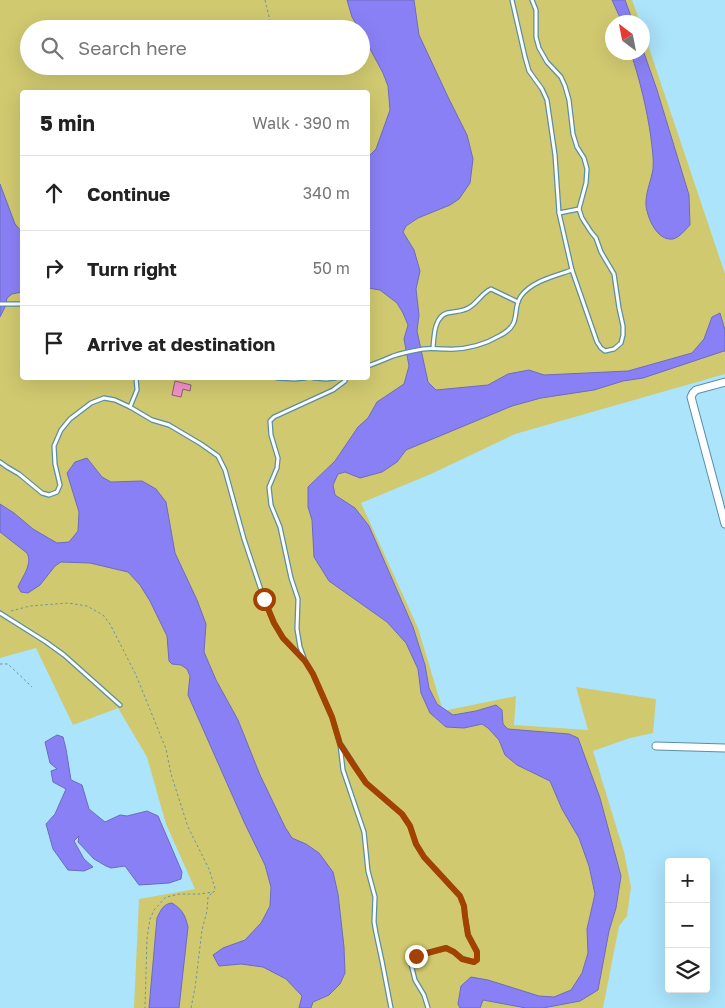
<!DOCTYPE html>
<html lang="en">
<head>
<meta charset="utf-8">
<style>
  body { margin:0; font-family:"Golos Text",sans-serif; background:#f2f2f2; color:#222 }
  .controls { position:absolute; right:15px; bottom:15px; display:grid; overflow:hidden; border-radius:5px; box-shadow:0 5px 20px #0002 }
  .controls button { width:45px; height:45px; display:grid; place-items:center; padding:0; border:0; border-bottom:1px solid #e0e0e0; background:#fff; color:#222; font:25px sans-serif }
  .compass { position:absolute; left:605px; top:15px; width:45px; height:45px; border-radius:50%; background:#fff; box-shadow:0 5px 20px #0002; rotate:328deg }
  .stop { position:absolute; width:15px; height:15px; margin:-11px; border:4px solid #a34101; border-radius:50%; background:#fff }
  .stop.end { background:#a34101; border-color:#fff; box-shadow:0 1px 5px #0008 }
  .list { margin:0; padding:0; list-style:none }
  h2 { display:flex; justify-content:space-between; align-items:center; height:65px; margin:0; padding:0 20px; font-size:21px }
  h2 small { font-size:16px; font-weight:400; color:#767676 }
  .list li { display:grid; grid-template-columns:32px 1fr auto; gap:15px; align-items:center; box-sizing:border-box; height:75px; padding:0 20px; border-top:1px solid #e0e0e0 }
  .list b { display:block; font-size:19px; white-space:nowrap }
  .list em { font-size:16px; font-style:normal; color:#767676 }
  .icon { flex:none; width:28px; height:28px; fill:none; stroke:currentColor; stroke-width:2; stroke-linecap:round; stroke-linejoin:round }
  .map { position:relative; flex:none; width:725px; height:1008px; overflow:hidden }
  .search { position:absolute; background:#fff; box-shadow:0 5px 20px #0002; left:20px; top:20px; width:350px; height:55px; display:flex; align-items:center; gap:12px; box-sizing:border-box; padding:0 18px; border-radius:28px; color:#767676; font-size:19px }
  .panel { position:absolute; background:#fff; box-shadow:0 5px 20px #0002; left:20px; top:90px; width:350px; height:290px; border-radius:5px }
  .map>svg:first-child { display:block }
  .green { fill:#d0c970; fill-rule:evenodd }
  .water { fill:#8a80f5; stroke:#6b6bbf }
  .building { fill:#f291ca; stroke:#8a5f77 }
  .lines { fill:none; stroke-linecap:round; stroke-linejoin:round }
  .service-casing { stroke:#598fa4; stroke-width:5.5 }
  .minor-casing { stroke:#598fa4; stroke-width:9 }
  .path { stroke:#6b93a3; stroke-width:1; stroke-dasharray:2.5 2.5; stroke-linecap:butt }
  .service { stroke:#fff; stroke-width:3 }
  .minor { stroke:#fff; stroke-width:7 }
  .route { stroke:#a34101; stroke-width:6 }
</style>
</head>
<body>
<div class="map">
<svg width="725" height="1008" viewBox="0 0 725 1008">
  <rect width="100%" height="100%" fill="#ace4fb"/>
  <path class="green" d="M0 0H632L640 22H612V52H642L643 30 725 274V374L515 434 431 474 361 503 418 628 443 711 516 696 514 725 588 730 576 687 656 699 653 733 630 738 593 751 624 852 631 887 627 916 619 926 603 1008H134L139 899 195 889 166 824 147 757 118 708 73 725 36 648 0 658ZM29 29H361V66H29ZM22 92H368V378H22Z"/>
  <g class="water">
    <polygon points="347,0 414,0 419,35 448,97 467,135 473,159 470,183 459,199 450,205 418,218 406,226 403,232 414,250 420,271 416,289 419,315 417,331 428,382 436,390 488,385 508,374 529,370 544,375 628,371 692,353 704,339 712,317 720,313 725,330 725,351 724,351 643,378 623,381 594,390 541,398 512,406 406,450 397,462 382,472 360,478 345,472 338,474 333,485 335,495 355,508 369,526 413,627 425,665 429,688 437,704 453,715 476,711 496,705 502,710 503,724 508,729 569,734 578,738 600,798 621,876 616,908 609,931 598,990 580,1001 543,1008 526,1008 483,1000 480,1008 460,1008 458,1004 461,986 471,977 488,980 539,996 554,997 571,990 582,973 588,953 587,929 595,894 589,866 579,838 562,809 550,781 517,765 505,755 499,740 488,728 482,724 464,728 446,727 430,713 421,693 418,669 406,643 387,622 329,581 314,557 312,520 308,507 308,487 335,461 358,427 368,418 377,402 404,384 409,366 404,339 408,325 403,313 397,303 380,290 368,288 368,157 376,149 390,110 388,86 383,73 361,32 361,29 359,29 352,17"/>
    <polygon points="612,0 625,0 633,22 622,22"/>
    <path d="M643 50 657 90 689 195 690 225C685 230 680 237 673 239 657 241 648 219 646 206 645 194 651 181 653 169 654 159 652 148 651 138 647 109 640 81 631 53L642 52Z"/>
    <polygon points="0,184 15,224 22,232 22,292 12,294 7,298 5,307 0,317"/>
    <path d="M87 458 102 477 111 482 142 481 156 489 166 502 175 553 197 600 206 624 204 652 216 680 238 720 260 775 285 827 292 838 306 844 319 853 333 872 338 894 344 947 345 973 340 984 329 995 313 1002 311 1008H299L302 996 286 979 263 967 241 964 219 966 213 955 223 948 245 940 261 923 270 906 271 887 265 865 245 824 188 695 190 676 187 669 181 665 172 664 169 661 167 636 150 601 140 585 128 572 90 563 61 562 55 566 40 585 28 593 21 592 18 587C22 577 33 564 27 553L0 532V504L14 513 33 529 57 543 69 542 78 531 79 512 67 473 75 462Z"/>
    <polygon points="57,735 63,737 66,749 71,780 82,785 89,809 105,822 120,815 127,816 147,811 158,816 182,872 181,879 169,883 139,885 125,866 111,868 106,866 94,859 78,842 79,836 74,841 84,859 93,867 84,871 68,870 53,849 46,824 55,814 66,789 53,782 51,771 57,769 50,763 45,742"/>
    <path d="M172 903C183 910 185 915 188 927L179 1008H149L157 918C161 910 163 904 172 903Z"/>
  </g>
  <polygon class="building" points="175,381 191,385 190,391 183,389 181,397 172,395"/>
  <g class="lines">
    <g class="service-casing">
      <g id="service">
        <polyline points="512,0 525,57 529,71 542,89 547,100 555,155 559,213 572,270 597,342 601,348 605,351 614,349 621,343 623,335 623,326 619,308 614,274 601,252 596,238 591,232 582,218 579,209 586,183 587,169 584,158 577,147 573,134 569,100 565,86 561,77 547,62 539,48 536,37 536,10 532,0"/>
        <polyline points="559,213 579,209"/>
        <polyline points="0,304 22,304"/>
        <path d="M433 348C434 337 434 317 447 313 455 311 463 312 470 307 478 302 482 293 491 289L518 302"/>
        <path d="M368 366C376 363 384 360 393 356 402 353 412 351 423 349 431 348 438 349 446 349 465 350 484 345 501 335 523 323 511 310 521 296 532 281 555 276 572 270"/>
        <polyline points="277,378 294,379 305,378"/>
        <polyline points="314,378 326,379 335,378"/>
        <polyline points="130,407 137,390 136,378"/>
        <polyline points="0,462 7,467 19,474 42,493 49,495 57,492 60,485 55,464 54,446 61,430 70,419 91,403 104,398 115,400 130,407 152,420 169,425 201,444 218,456 225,470 244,539 264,599 274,623 283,638 305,661 313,674 332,717 340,744 343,770 364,832 368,871 375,897 374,922 376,933 382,961 391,1008"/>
        <polyline points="0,613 46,642 64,655 120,705"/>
        <polyline points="304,658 300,647 297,629 298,599 291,578 280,527 271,505 269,487 277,468 278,458 271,435 270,421 274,417 333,390 345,381 345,378"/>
        <polyline points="342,746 366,783 402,814 410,826 416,844 424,857 460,896 464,906 465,916 468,935 477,951 477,959 474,962 463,959 454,952 446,948 416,956 411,964 415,980 424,995 428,1008"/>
      </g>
    </g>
    <g class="minor-casing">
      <g id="minor">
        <polyline points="725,382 696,390 693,393 691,397 725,524"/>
        <polyline points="656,746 725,748"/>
      </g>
    </g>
    <g class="path">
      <polyline points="265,0 272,29"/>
      <polyline points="11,611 30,606 68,603 87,606 103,615 110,624 136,675 166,749 171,774 188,827 209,869 215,888 214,892 199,894 180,894 166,897 154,910 150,919 147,938 145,1008"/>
      <polyline points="0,664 8,664 32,687"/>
      <polyline points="191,1008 195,988 202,930 207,911 208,897 213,892"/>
    </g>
    <use href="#service" class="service"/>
    <use href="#minor" class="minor"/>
  </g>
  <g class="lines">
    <polyline class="route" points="264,599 274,623 283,638 305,661 313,674 332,717 340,744 355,767 366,783 402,814 410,826 416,844 424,857 460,896 464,906 465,916 468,935 477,952 477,960 474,962 462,959 454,952 446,948 416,956"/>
  </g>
</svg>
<div class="controls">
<button>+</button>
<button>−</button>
<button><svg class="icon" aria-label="layers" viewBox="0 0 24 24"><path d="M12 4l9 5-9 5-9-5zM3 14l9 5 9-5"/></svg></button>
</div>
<svg class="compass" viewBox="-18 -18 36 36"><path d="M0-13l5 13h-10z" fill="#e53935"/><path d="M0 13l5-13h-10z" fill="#767676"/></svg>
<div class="stop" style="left:264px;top:599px"></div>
<div class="stop end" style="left:416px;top:956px"></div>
<div class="search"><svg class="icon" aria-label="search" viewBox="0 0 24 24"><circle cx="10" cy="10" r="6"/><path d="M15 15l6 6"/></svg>Search here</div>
<section class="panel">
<h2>5 min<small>Walk · 390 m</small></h2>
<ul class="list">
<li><svg class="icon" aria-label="ahead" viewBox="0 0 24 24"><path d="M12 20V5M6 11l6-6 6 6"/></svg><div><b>Continue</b></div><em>340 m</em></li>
<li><svg class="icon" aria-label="right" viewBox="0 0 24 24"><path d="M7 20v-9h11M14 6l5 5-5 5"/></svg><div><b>Turn right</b></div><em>50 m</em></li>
<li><svg class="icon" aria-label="arrive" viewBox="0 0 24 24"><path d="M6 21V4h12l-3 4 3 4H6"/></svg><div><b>Arrive at destination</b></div></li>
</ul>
</section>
</div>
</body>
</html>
